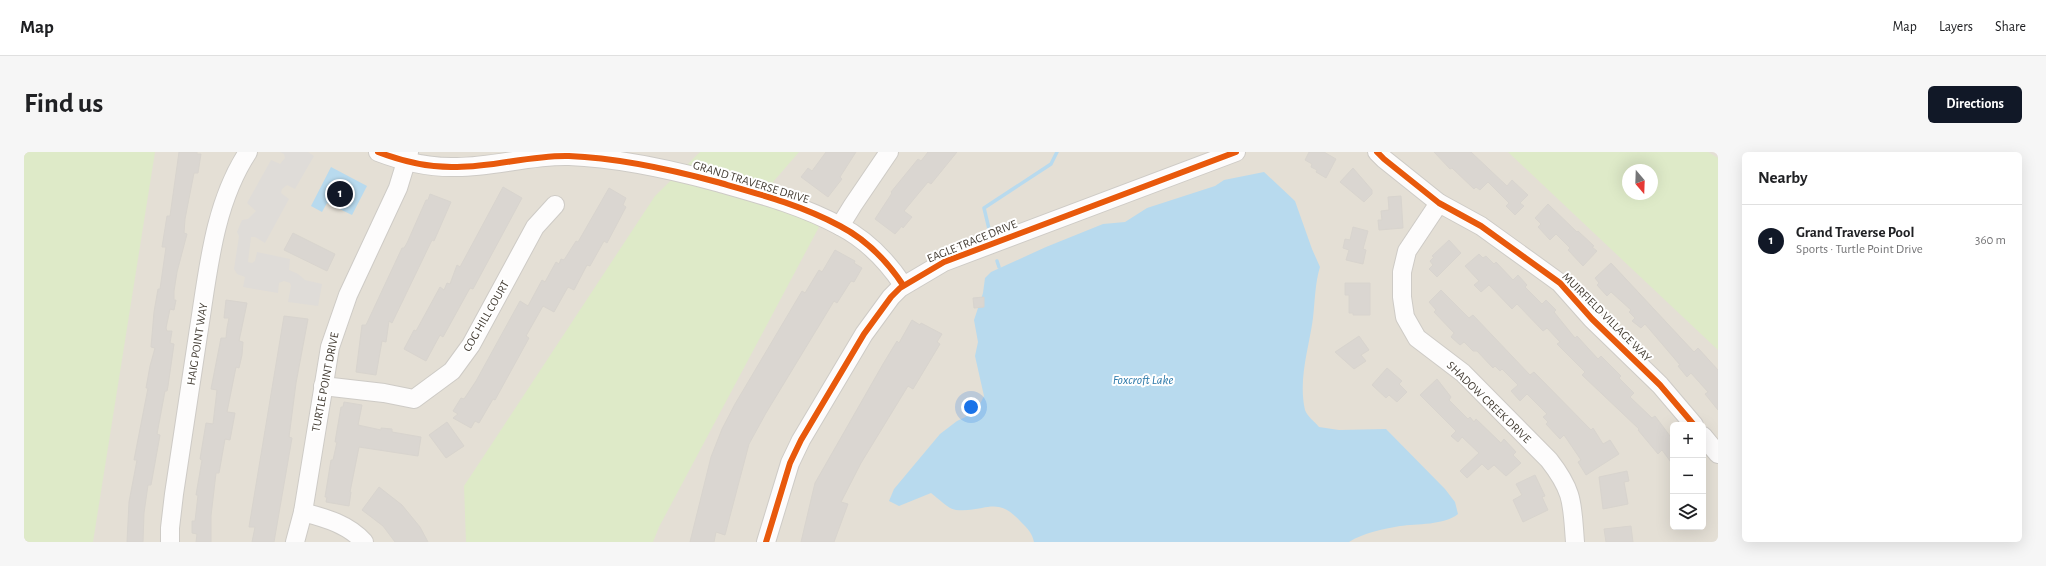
<!DOCTYPE html>
<html lang="en">
<head>
<meta charset="utf-8">
<style>
  body { margin:0; font-family:"Alegreya Sans",sans-serif; background:#f6f6f6; color:#202124 }
  .controls { position:absolute; right:12px; bottom:12px; display:grid; overflow:hidden; border-radius:6px; box-shadow:0 4px 16px #0002 }
  .controls button { width:36px; height:36px; display:grid; place-items:center; padding:0; border:0; border-bottom:1px solid #e0e0e0; background:#fff; color:#202124; font:20px sans-serif }
  .compass { position:absolute; left:1598px; top:12px; width:36px; height:36px; border-radius:50%; background:#fff; box-shadow:0 4px 16px #0002; rotate:161deg }
  .you { position:absolute; left:947px; top:255px; width:14px; height:14px; margin:-10px; border:3px solid #fff; border-radius:50%; background:#1a73e8; box-shadow:0 0 0 6px #1a73e833 }
  .badge { display:grid; place-items:center; width:26px; height:26px; border-radius:50%; background:#111827; color:#fff; font-size:13px; font-weight:700 }
  .pin { position:absolute; translate:-50% -50%; border:2px solid #fff; box-shadow:0 1px 4px #0006 }
  .list { margin:0; padding:0; list-style:none }
  h2 { display:flex; justify-content:space-between; align-items:center; height:52px; margin:0; padding:0 16px; font-size:17px }
  h2 small { font-size:13px; font-weight:400; color:#757577 }
  .list li { display:grid; grid-template-columns:26px 1fr auto; gap:12px; align-items:center; box-sizing:border-box; height:72px; padding:0 16px; border-top:1px solid #e0e0e0 }
  .list b { display:block; font-size:15px; white-space:nowrap }
  .list p { margin:0; font-size:13px; white-space:nowrap; color:#757577 }
  .list em { font-size:13px; font-style:normal; color:#757577 }
  .icon { flex:none; width:22px; height:22px; fill:none; stroke:currentColor; stroke-width:2; stroke-linecap:round; stroke-linejoin:round }
  .map { position:relative; flex:none; width:1694px; height:390px; overflow:hidden; border-radius:6px }
  header { display:flex; align-items:center; gap:24px; box-sizing:border-box; height:56px; padding:0 20px; background:#fff; border-bottom:1px solid #e0e0e0 }
  header strong { font-size:19px }
  nav { display:flex; gap:22px; margin-inline-start:auto; font-size:14px }
  .intro { display:flex; align-items:center; justify-content:space-between; box-sizing:border-box; height:96px; padding:0 24px }
  h1 { margin:0; font-size:28px }
  .button { padding:10px 18px; border-radius:6px; background:#111827; color:#fff; font-size:14px; font-weight:700 }
  main { display:flex; gap:24px; padding:0 24px }
  aside { flex:1; background:#fff; border-radius:6px; box-shadow:0 4px 16px #0002 }
  .map>svg:first-child { display:block }
  .residential { fill:#e4dfd5; fill-rule:evenodd }
  .green { fill:#deeac8; fill-rule:evenodd }
  .parking { fill:#dfdcd8 }
  .water { fill:#b8daee }
  .lines { fill:none; stroke-linecap:round; stroke-linejoin:round }
  .stream { stroke:#b8daee; stroke-width:3.5 }
  .building { fill:#dad6d1; stroke:#d8d4ce }
  .minor-casing { stroke:#cecbc6; stroke-width:20 }
  .minor { stroke:#fdfcfc; stroke-width:18 }
  .cycleway-casing { stroke:#fff; stroke-width:8 }
  .cycleway { stroke:#e8590c; stroke-width:6 }
  .labels { text-anchor:middle; dominant-baseline:central; stroke-width:4; stroke-linejoin:round; paint-order:stroke }
  .street-label { font-size:12px; fill:#453e35; stroke:#fff }
  .water-label { font-size:13px; font-style:italic; fill:#2c79aa; stroke:#fff }
</style>
</head>
<body>
<header>
<strong>Map</strong>
<nav><a>Map</a><a>Layers</a><a>Share</a></nav>
</header>
<div class="intro"><h1>Find us</h1><a class="button">Directions</a></div>
<main>
<div class="map">
<svg width="1694" height="390" viewBox="0 0 1694 390">
  <rect width="100%" height="100%" fill="#f0ede8"/>
  <path class="residential" d="M0 0H1694V390H0ZM1604 18H1628V42H1604ZM1649 273H1679V375H1649Z"/>
  <g class="green">
    <polygon points="0,0 131,0 69,390 0,390"/>
    <polygon points="676,0 775,0 749,30 795,75 635,375 629,390 442,390 440,334 631,44"/>
    <path d="M1484 0H1684L1694 6V198ZM1604 18H1628V42H1604Z"/>
  </g>
  <polygon class="parking" points="256,0 284,0 290,4 271,37 263,33 258,37 257,41 265,47 241,91 231,85 227,85 224,110 228,111 231,109 233,100 266,107 265,118 274,122 281,128 298,132 294,154 264,150 267,134 266,131 260,129 255,131 254,141 219,135 221,125 213,122 210,117 215,84 213,80 218,68 224,67 232,59 223,51 247,8 256,12 261,6 260,2"/>
  <g class="water">
    <polygon points="307,15 343,34 328,63 303,51 298,60 287,54"/>
    <path d="M1240 20 1271 49 1288 97 1296 115C1291 131 1291 149 1289 166 1285 196 1274 227 1281 258 1283 264 1291 270 1295 275L1315 278 1362 277 1421 337 1431 350 1434 362C1421 373 1392 372 1376 374 1359 377 1339 381 1325 390H1010C1008 381 1004 377 997 370 972 342 961 361 932 358 924 357 914 346 907 341L875 354 865 349 870 337 916 282 933 269 952 260 960 244 951 204 954 190 950 168 959 141 961 126 967 120 1022 95 1079 72 1101 70 1123 56 1191 34 1200 28Z"/>
  </g>
  <g class="lines">
    <g class="stream">
      <polyline points="966,81 960,56 1027,12 1033,0"/>
      <polyline points="973,109 975,115"/>
    </g>
  </g>
  <g class="building">
    <polygon points="155,0 173,0 173,2 177,2 174,21 170,21 161,67 160,81 163,82 153,120 150,139 150,148 152,148 150,158 146,157 142,176 143,179 148,179 146,191 150,192 144,234 143,239 141,239 133,282 136,283 127,333 124,333 120,361 119,390 103,390 105,350 113,308 110,308 124,236 122,236 126,214 131,196 127,195 130,160 134,137 136,137 142,95 138,95 143,64 146,64"/>
    <polygon points="802,0 832,0 816,25 818,27 804,45 777,25 784,16 788,19"/>
    <polygon points="904,0 933,0 907,32 904,30 880,59 888,65 879,76 878,74 871,82 851,67 868,41 867,40 894,7 897,9"/>
    <polygon points="1285,0 1300,0 1312,7 1302,26 1292,20 1293,18 1287,15 1288,12 1281,8"/>
    <polygon points="1410,0 1447,0 1483,34 1488,28 1504,43 1496,51 1500,54 1491,63 1482,54 1485,51 1464,30 1456,38 1452,35 1450,37 1428,16 1426,17"/>
    <polygon points="1329,16 1348,38 1348,42 1340,50 1316,30"/>
    <polygon points="479,35 498,46 449,137 446,136 419,185 416,183 402,209 380,197 390,178 392,179 416,135 420,138 423,131 426,132 433,113 436,115"/>
    <polygon points="585,36 602,46 599,53 602,55 583,91 580,89 566,114 563,113 550,138 544,135 530,160 519,154 502,184 505,186 471,248 469,247 455,271 451,269 447,276 429,266 434,262 429,259 437,246 440,247 452,229 496,149 504,154 518,128 521,130 532,110 535,112 537,107 540,108 552,89 554,90"/>
    <polygon points="406,42 427,50 410,89 408,88 368,171 365,169 362,190 358,189 352,223 332,220 338,173 342,173 378,96 380,96 383,91 402,48 404,48"/>
    <polygon points="1377,44 1379,76 1355,78 1354,68 1358,68 1357,59 1365,58 1364,45"/>
    <polygon points="1524,52 1553,80 1554,79 1570,94 1568,95 1573,99 1559,114 1544,98 1546,96 1532,82 1526,88 1514,75 1517,72 1511,66"/>
    <polygon points="1329,75 1344,79 1339,97 1342,98 1339,112 1322,108 1325,98 1319,96 1321,87 1326,88"/>
    <polygon points="269,81 311,102 303,119 260,98"/>
    <polygon points="1425,88 1437,101 1413,125 1405,117 1409,113 1406,109 1410,105 1408,104"/>
    <polygon points="811,98 831,109 830,111 838,116 830,130 827,129 813,151 810,149 742,261 725,292 701,383 692,380 690,390 666,390 687,305 698,277 711,252 778,139 781,141 795,118 798,120"/>
    <polygon points="1455,102 1459,106 1462,104 1470,112 1472,110 1489,128 1494,123 1503,133 1501,135 1518,152 1522,148 1532,158 1530,160 1551,186 1553,184 1574,207 1577,204 1597,224 1595,226 1610,241 1606,245 1628,266 1631,264 1649,288 1649,313 1638,298 1634,302 1614,278 1615,277 1558,223 1561,220 1533,192 1536,190 1523,176 1519,179 1493,152 1488,157 1465,133 1457,140 1450,133 1455,129 1441,114"/>
    <polygon points="1587,111 1670,200 1674,196 1694,218 1694,258 1681,242 1684,240 1667,221 1663,225 1654,214 1656,213 1621,172 1617,176 1608,169 1611,166 1605,160 1607,158 1587,140 1583,144 1573,133 1575,131 1571,126"/>
    <polygon points="1321,131 1346,131 1346,163 1329,163 1329,161 1325,161 1325,143 1321,143"/>
    <polygon points="1417,138 1445,166 1449,163 1506,223 1510,220 1567,278 1569,276 1579,292 1586,288 1595,302 1562,323 1554,310 1557,308 1540,283 1536,287 1522,272 1524,270 1519,265 1523,262 1503,242 1496,249 1487,239 1494,233 1478,217 1476,219 1471,214 1469,216 1453,199 1449,199 1440,190 1436,193 1427,185 1430,181 1410,160 1412,158 1405,150"/>
    <polygon points="960,145 960,155 950,156 949,146"/>
    <polygon points="202,148 223,151 215,189 219,190 218,203 215,216 212,215 203,260 211,261 206,288 201,287 195,321 192,321 187,364 187,390 172,390 173,382 168,381 168,369 171,369 174,343 172,343 178,308 176,307 182,271 189,272 193,238 187,237 197,186 202,186 203,176 205,166 200,166"/>
    <polygon points="260,164 284,167 272,231 265,285 268,286 250,390 228,390 231,375 225,375"/>
    <polygon points="888,168 896,173 897,171 918,182 913,190 916,192 889,237 884,234 837,311 817,350 824,352 810,390 777,390 791,331 859,212 873,189 875,191"/>
    <polygon points="1335,184 1345,198 1337,203 1342,209 1330,217 1311,200"/>
    <polygon points="1363,216 1378,229 1375,232 1383,240 1373,250 1365,243 1362,246 1348,233"/>
    <polygon points="1413,227 1427,245 1425,248 1444,267 1446,265 1450,270 1452,267 1477,291 1480,287 1492,300 1489,303 1497,311 1482,324 1470,313 1464,318 1458,312 1443,326 1436,319 1455,301 1438,285 1434,290 1427,284 1432,279 1396,243"/>
    <polygon points="320,250 338,253 334,273 357,278 357,276 368,277 368,280 397,285 394,304 335,295 326,340 327,340 325,354 302,350 303,345 301,345 307,308 309,308 313,290 311,290 317,255 319,255"/>
    <polygon points="423,270 440,294 422,306 405,283"/>
    <polygon points="1603,319 1605,329 1600,330 1604,352 1579,357 1575,325"/>
    <polygon points="1511,323 1521,344 1518,345 1524,358 1499,370 1489,348 1498,343 1492,332"/>
    <polygon points="355,335 378,353 396,375 404,390 371,390 359,374 338,358"/>
    <polygon points="1607,374 1609,390 1582,390 1580,377"/>
  </g>
  <g class="lines">
    <g class="minor-casing">
      <g id="minor">
        <path d="M354 0C380 10 405 16 433 15 471 15 506 3 545 4 595 6 645 17 693 30 735 42 777 53 816 74 841 87 863 109 879 133"/>
        <polyline points="1353,0 1360,7 1415,51 1457,74 1536,131 1568,167 1636,233 1670,273"/>
        <path d="M1415 51 1383 99 1378 120V145L1381 165 1393 186 1439 221 1525 308C1550 340 1548 352 1551 390"/>
        <polyline points="816,74 829,53 865,0"/>
        <polyline points="299,234 360,241 390,247 428,219 447,193 511,75 531,53"/>
        <polyline points="1679,284 1694,302"/>
        <path d="M279 360C301 366 324 372 340 390"/>
        <path d="M146 390V376L150 342C158 289 166 236 174 183 184 121 189 53 224 0"/>
        <polyline points="271,390 279,360 306,195 324,143 374,36 385,0"/>
        <polyline points="742,390 766,311 777,288 840,182 867,145 876,136 920,110 1212,0"/>
      </g>
    </g>
    <use href="#minor" class="minor"/>
    <g class="cycleway-casing">
      <g id="cycleway">
        <path d="M354 0C380 10 405 16 433 15 471 15 506 3 545 4 595 6 645 17 693 30 735 42 777 53 816 74 841 87 863 109 879 133"/>
        <polyline points="1353,0 1360,7 1415,51 1457,74 1536,131 1568,167 1636,233 1670,273"/>
        <polyline points="742,390 766,311 777,288 840,182 867,145 876,136 920,110 1212,0"/>
      </g>
    </g>
    <use href="#cycleway" class="cycleway"/>
  </g>
  <g class="labels">
    <g class="street-label">
      <text transform="translate(727 30) rotate(17)">GRAND TRAVERSE DRIVE</text>
      <text transform="translate(948 89) rotate(-22)">EAGLE TRACE DRIVE</text>
      <text transform="translate(462 164) rotate(-60)">COG HILL COURT</text>
      <text transform="translate(1583 165) rotate(45)">MUIRFIELD VILLAGE WAY</text>
      <text transform="translate(173 192) rotate(-81)">HAIG POINT WAY</text>
      <text transform="translate(301 230) rotate(-79)">TURTLE POINT DRIVE</text>
      <text transform="translate(1465 250) rotate(44)">SHADOW CREEK DRIVE</text>
    </g>
    <g class="water-label">
      <text x="1119" y="228">Foxcroft Lake</text>
    </g>
  </g>
</svg>
<div class="controls">
<button>+</button>
<button>−</button>
<button><svg class="icon" aria-label="layers" viewBox="0 0 24 24"><path d="M12 4l9 5-9 5-9-5zM3 14l9 5 9-5"/></svg></button>
</div>
<svg class="compass" viewBox="-18 -18 36 36"><path d="M0-13l5 13h-10z" fill="#e53935"/><path d="M0 13l5-13h-10z" fill="#757577"/></svg>
<div class="you"></div>
<div class="pin badge" style="left:316px;top:42px">1</div>
</div>
<aside>
<h2>Nearby<small></small></h2>
<ul class="list">
<li><span class="badge">1</span><div><b>Grand Traverse Pool</b><p>Sports · Turtle Point Drive</p></div><em>360 m</em></li>
</ul>
</aside>
</main>
</body>
</html>
